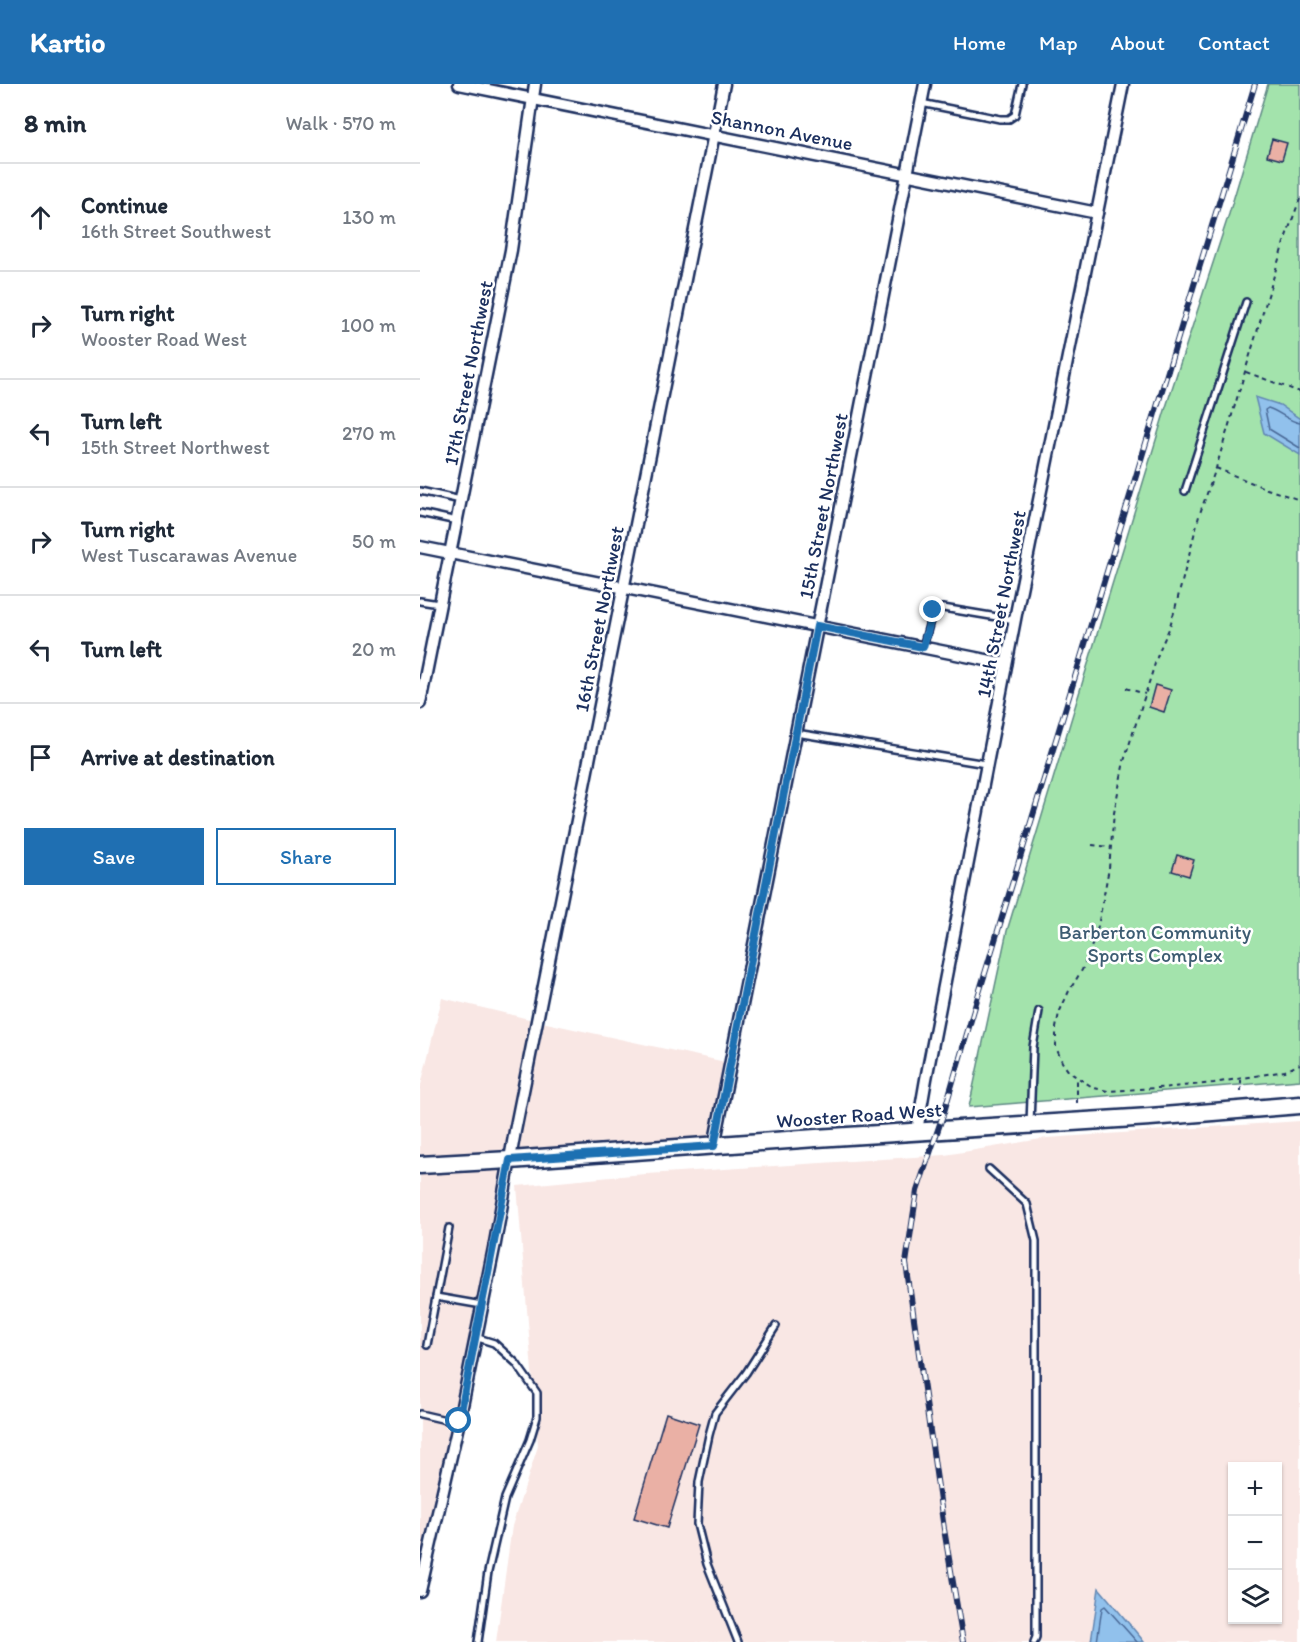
<!DOCTYPE html>
<html lang="en">
<head>
<meta charset="utf-8">
<style>
  body { margin:0; font-family:Itim,sans-serif; background:#f2f2f3; color:#1f2937 }
  .controls { position:absolute; right:18px; bottom:18px; display:grid; overflow:hidden; border-radius:0px; box-shadow:0 2px 4px #0004 }
  .controls button { width:54px; height:54px; display:grid; place-items:center; padding:0; border:0; border-bottom:2px solid #e0e1e3; background:#fff; color:#1f2937; font:30px sans-serif }
  .stop { position:absolute; width:18px; height:18px; margin:-14px; border:4px solid #1f6fb2; border-radius:50%; background:#fff }
  .stop.end { background:#1f6fb2; border-color:#fff; box-shadow:0 2px 6px #0008 }
  .list { margin:0; padding:0; list-style:none }
  h2 { display:flex; justify-content:space-between; align-items:center; height:78px; margin:0; padding:0 24px; font-size:26px }
  h2 small { font-size:20px; font-weight:400; color:#747a83 }
  .list li { display:grid; grid-template-columns:39px 1fr auto; gap:18px; align-items:center; box-sizing:border-box; height:108px; padding:0 24px; border-top:2px solid #e0e1e3 }
  .list b { display:block; font-size:22px; white-space:nowrap }
  .list p { margin:0; font-size:20px; white-space:nowrap; color:#747a83 }
  .list em { font-size:20px; font-style:normal; color:#747a83 }
  .actions { display:flex; gap:12px; padding:18px 24px }
  .actions a { flex:1; padding:14px 0; border:2px solid #1f6fb2; border-radius:0px; text-align:center; font-size:21px; color:#1f6fb2 }
  .actions .main { background:#1f6fb2; color:#fff }
  .icon { flex:none; width:33px; height:33px; fill:none; stroke:currentColor; stroke-width:2; stroke-linecap:round; stroke-linejoin:round }
  .map { position:relative; flex:none; width:880px; height:1558px; overflow:hidden }
  header { display:flex; align-items:center; gap:36px; box-sizing:border-box; height:84px; padding:0 30px; background:#1f6fb2; color:#fff }
  header strong { font-size:28px }
  nav { display:flex; gap:33px; margin-inline-start:auto; font-size:21px }
  main { display:flex }
  aside { flex:1; background:#fff }
  .map>svg:first-child { display:block }
  .built { fill:#f9e7e4; fill-rule:evenodd }
  .green { fill:#a3e3ac; stroke:#5f8985; stroke-width:1.5 }
  .water { fill:#91c1ec; stroke:#6287b3; stroke-width:1.5 }
  .lines { fill:none; stroke-linecap:round; stroke-linejoin:round }
  .shore { stroke:#4a6997; stroke-width:1.5 }
  .building { fill:#eab0a5; stroke:#1b2f5e; stroke-width:1.5 }
  .service-casing { stroke:#1b2f5e; stroke-width:10 }
  .minor-casing { stroke:#1b2f5e; stroke-width:15 }
  .secondary-casing { stroke:#1b2f5e; stroke-width:21 }
  .path { stroke:#1b2f5e; stroke-width:2; stroke-dasharray:4.5 4.5; stroke-linecap:butt }
  .service { stroke:#fff; stroke-width:5 }
  .minor { stroke:#fff; stroke-width:10 }
  .secondary { stroke:#fff; stroke-width:16 }
  .rail-casing { stroke:#1b2f5e; stroke-width:6 }
  .rail { stroke:#fff; stroke-width:4; stroke-dasharray:11; stroke-linecap:butt }
  .route { stroke:#1f6fb2; stroke-width:8 }
  .labels { text-anchor:middle; dominant-baseline:central; stroke-width:5; stroke-linejoin:round; paint-order:stroke }
  .street-label { font-size:20px; fill:#1b2f5e; stroke:#fff }
  .park-label { font-size:20px; fill:#3d5c72; stroke:#fff }
</style>
</head>
<body>
<header>
<strong>Kartio</strong>
<nav><a>Home</a><a>Map</a><a>About</a><a>Contact</a></nav>
</header>
<main>
<aside>
<h2>8 min<small>Walk · 570 m</small></h2>
<ul class="list">
<li><svg class="icon" aria-label="ahead" viewBox="0 0 24 24"><path d="M12 20V5M6 11l6-6 6 6"/></svg><div><b>Continue</b><p>16th Street Southwest</p></div><em>130 m</em></li>
<li><svg class="icon" aria-label="right" viewBox="0 0 24 24"><path d="M7 20v-9h11M14 6l5 5-5 5"/></svg><div><b>Turn right</b><p>Wooster Road West</p></div><em>100 m</em></li>
<li><svg class="icon" aria-label="left" viewBox="0 0 24 24"><path d="M17 20v-9H6M10 6l-5 5 5 5"/></svg><div><b>Turn left</b><p>15th Street Northwest</p></div><em>270 m</em></li>
<li><svg class="icon" aria-label="right" viewBox="0 0 24 24"><path d="M7 20v-9h11M14 6l5 5-5 5"/></svg><div><b>Turn right</b><p>West Tuscarawas Avenue</p></div><em>50 m</em></li>
<li><svg class="icon" aria-label="left" viewBox="0 0 24 24"><path d="M17 20v-9H6M10 6l-5 5 5 5"/></svg><div><b>Turn left</b></div><em>20 m</em></li>
<li><svg class="icon" aria-label="arrive" viewBox="0 0 24 24"><path d="M6 21V4h12l-3 4 3 4H6"/></svg><div><b>Arrive at destination</b></div></li>
</ul>
<div class="actions"><a class="main">Save</a><a>Share</a></div>
</aside>
<div class="map">
<svg width="880" height="1558" viewBox="0 0 880 1558">
  <rect width="100%" height="100%" fill="#fff"/>
  <filter id="ink" filterUnits="userSpaceOnUse"><feTurbulence type="fractalNoise" baseFrequency=".0167" numOctaves="2"/><feDisplacementMap in="SourceGraphic" scale="12" xChannelSelector="R" yChannelSelector="G"/><feConvolveMatrix kernelMatrix="1 2 1 2 8 2 1 2 1" color-interpolation-filters="sRGB"/></filter>
  <g filter="url(#ink)">
    <g class="built">
      <polygon points="22,914 117,937 310,979 294,1062 90,1076 0,1508 0,1005"/>
      <path d="M880 1037V1558H76L92 1442 118 1362 97 1102 212 1091 525 1071 627 1054ZM812 1382H858V1536H812Z"/>
    </g>
    <polygon class="green" points="848,0 880,0 880,996 549,1023 587,847 746,323 809,130"/>
    <g class="water">
      <polygon points="835,313 860,321 880,335 880,371 844,349"/>
      <polygon points="679,1504 721,1554 724,1558 671,1558"/>
    </g>
    <g class="lines">
      <g class="shore">
        <path d="M880 339C869 338 859 327 848 324L845 326 849 345 880 364"/>
        <polyline points="677,1558 682,1524 685,1522 717,1558"/>
      </g>
    </g>
    <g class="building">
      <polygon points="852,55 867,59 862,76 847,72"/>
      <polygon points="735,601 751,606 744,628 729,623"/>
      <polygon points="757,771 774,776 769,792 752,787"/>
      <polygon points="246,1329 279,1340 247,1444 214,1434"/>
    </g>
    <g class="lines">
      <g class="service-casing">
        <g id="service">
          <polyline points="501,19 580,35 589,35 595,31 602,0"/>
          <polyline points="0,407 41,416"/>
          <polyline points="765,407 826,218"/>
          <polyline points="0,429 37,437"/>
          <polyline points="0,517 19,520"/>
          <polyline points="503,563 513,526 523,524 595,536"/>
          <polyline points="376,649 566,680"/>
          <polyline points="610,1039 613,963 619,927"/>
          <polyline points="569,1085 607,1120 616,1157 616,1553 614,1558"/>
          <polyline points="16,1213 62,1221"/>
          <polyline points="55,1253 74,1259 96,1279 117,1309 117,1333 110,1356 85,1414 68,1488 58,1558"/>
          <polyline points="7,1261 29,1144"/>
          <polyline points="0,1330 39,1339"/>
          <polyline points="318,1558 287,1480 277,1440 279,1398 289,1351 295,1329 326,1289 356,1242"/>
        </g>
      </g>
      <g class="minor-casing">
        <g id="minor">
          <polyline points="39,0 677,129"/>
          <polyline points="0,463 586,580"/>
          <polyline points="0,619 91,166 115,0"/>
          <polyline points="497,1047 506,995 597,525 703,0"/>
          <polyline points="294,1062 505,0"/>
          <polyline points="0,1507 39,1337 75,1159 95,1047 304,0"/>
        </g>
      </g>
      <g class="secondary-casing">
        <polyline id="secondary" points="0,1081 90,1076 396,1054 730,1033 880,1021"/>
      </g>
      <g class="path">
        <polyline points="880,115 865,155 796,384 779,432 755,525 749,545 739,567 704,677 694,729 689,784 678,842 670,867 662,886 649,907 639,929 636,944 636,963 642,978 649,988 674,1004 688,1007 752,1003 794,999 865,987 880,980"/>
        <polyline points="826,288 880,308"/>
        <polyline points="796,384 847,405 880,416"/>
        <polyline points="706,604 725,610"/>
        <polyline points="672,761 691,763"/>
        <polyline points="821,1008 821,996"/>
        <polyline points="657,1019 657,994"/>
      </g>
      <use href="#service" class="service"/>
      <use href="#minor" class="minor"/>
      <use href="#secondary" class="secondary"/>
      <g class="rail-casing">
        <polyline id="rail" points="543,1558 524,1445 486,1179 497,1107 524,1028 556,919 835,0"/>
      </g>
      <use href="#rail" class="rail"/>
    </g>
  </g>
  <g class="lines" filter="url(#ink)">
    <polyline class="route" points="39,1337 90,1076 294,1062 397,542 503,563 513,526"/>
  </g>
  <g class="labels">
    <g class="street-label">
      <text transform="translate(362 46) rotate(11)">Shannon Avenue</text>
      <text transform="translate(48 289) rotate(-79)">17th Street Northwest</text>
      <text transform="translate(403 422) rotate(-79)">15th Street Northwest</text>
      <text transform="translate(581 520) rotate(-79)">14th Street Northwest</text>
      <text transform="translate(179 535) rotate(-79)">16th Street Northwest</text>
      <text transform="translate(439 1031) rotate(-4)">Wooster Road West</text>
    </g>
    <g class="park-label">
      <text x="735" y="848">Barberton Community<tspan x="735" dy="23">Sports Complex</tspan></text>
    </g>
  </g>
</svg>
<div class="controls">
<button>+</button>
<button>−</button>
<button><svg class="icon" aria-label="layers" viewBox="0 0 24 24"><path d="M12 4l9 5-9 5-9-5zM3 14l9 5 9-5"/></svg></button>
</div>
<div class="stop" style="left:39px;top:1337px"></div>
<div class="stop end" style="left:513px;top:526px"></div>
</div>
</main>
</body>
</html>
